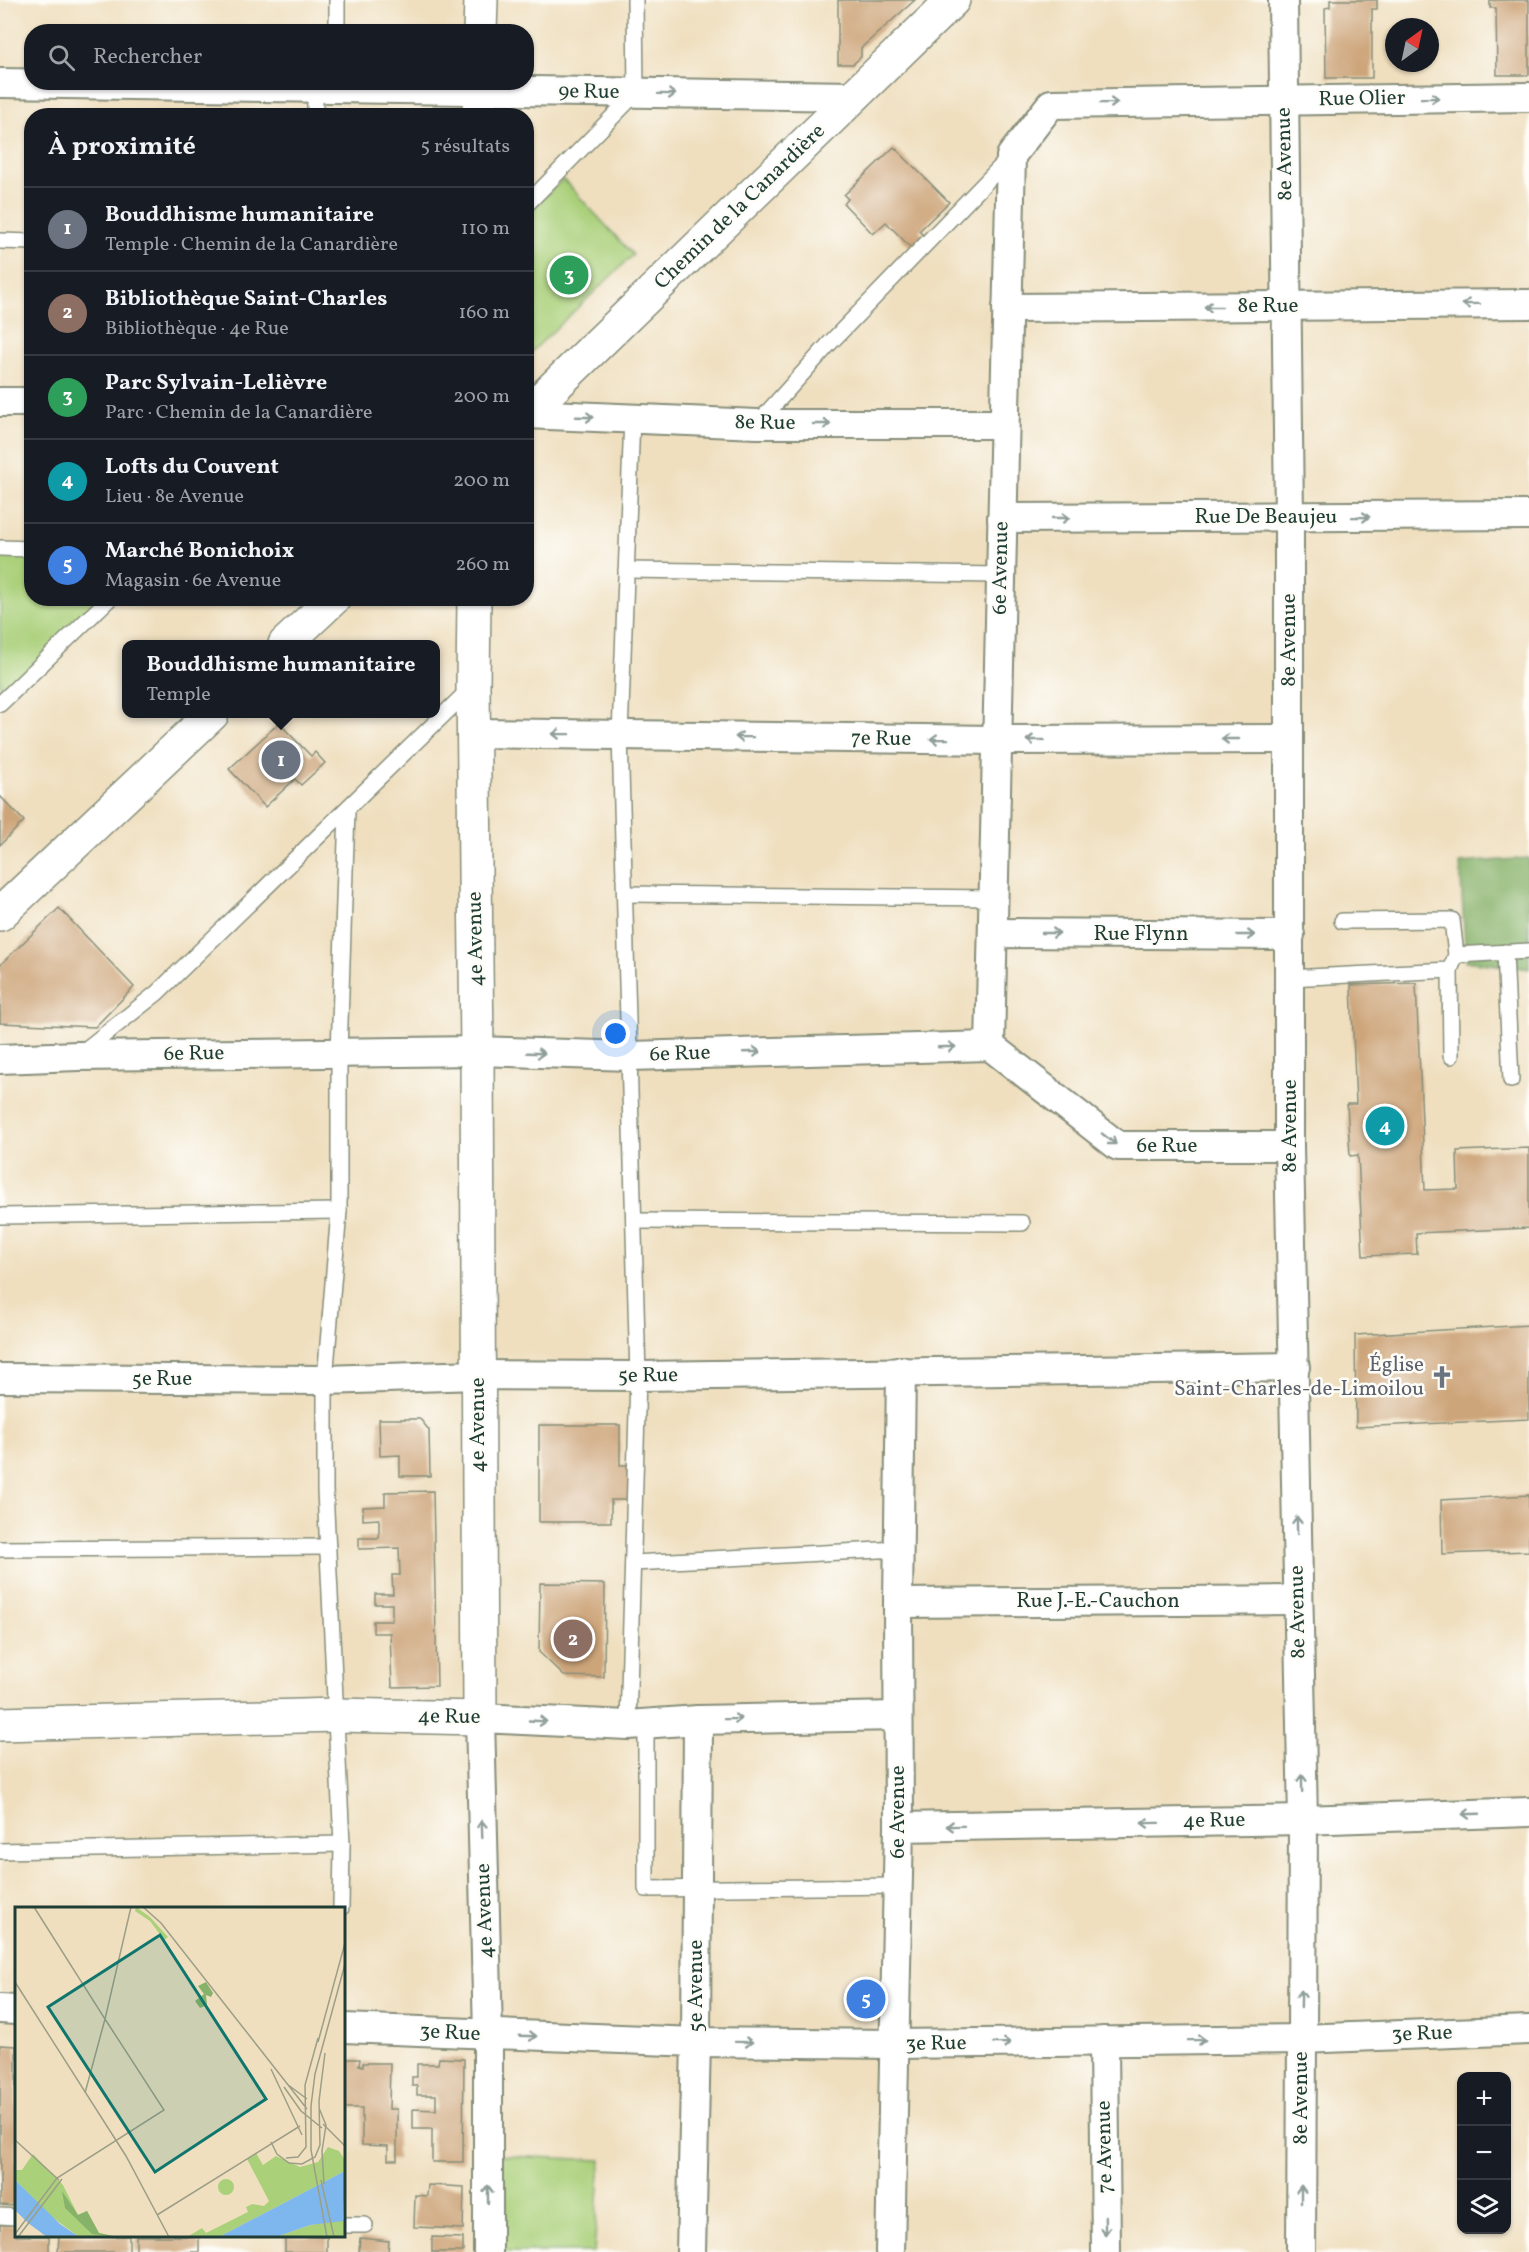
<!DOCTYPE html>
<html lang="fr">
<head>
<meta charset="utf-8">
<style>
  body { margin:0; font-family:Vollkorn,serif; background:#20242c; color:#f1f3f6 }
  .controls { position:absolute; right:18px; bottom:18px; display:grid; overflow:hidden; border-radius:12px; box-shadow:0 2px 4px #0004 }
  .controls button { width:54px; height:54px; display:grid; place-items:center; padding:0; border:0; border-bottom:2px solid #363941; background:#171b24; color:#f1f3f6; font:30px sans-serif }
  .compass { position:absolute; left:1385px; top:18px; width:54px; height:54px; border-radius:50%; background:#171b24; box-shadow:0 2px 4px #0004; rotate:33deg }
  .you { position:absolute; left:616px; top:1034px; width:21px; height:21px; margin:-15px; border:4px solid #fff; border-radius:50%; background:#1a73e8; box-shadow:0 0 0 9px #1a73e833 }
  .badge { display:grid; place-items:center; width:39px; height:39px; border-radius:50%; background:#db2777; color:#fff; font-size:20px; font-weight:700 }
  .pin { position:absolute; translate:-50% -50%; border:3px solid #fff; box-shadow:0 2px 6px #0006 }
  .popup { position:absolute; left:122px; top:640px; width:318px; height:78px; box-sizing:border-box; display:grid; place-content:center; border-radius:12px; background:#171b24; filter:drop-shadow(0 2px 4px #0005); font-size:20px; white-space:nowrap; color:#9ea1a6 }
  .popup b { font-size:22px; color:#f1f3f6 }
  .popup::after { content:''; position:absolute; left:50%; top:100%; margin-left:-12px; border:12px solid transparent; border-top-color:#171b24 }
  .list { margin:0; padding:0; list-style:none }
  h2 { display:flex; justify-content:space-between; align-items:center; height:78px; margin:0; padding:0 24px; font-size:26px }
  h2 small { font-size:20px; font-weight:400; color:#9ea1a6 }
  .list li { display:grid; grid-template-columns:39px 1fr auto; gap:18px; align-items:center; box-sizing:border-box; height:84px; padding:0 24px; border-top:2px solid #363941 }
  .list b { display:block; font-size:22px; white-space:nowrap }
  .list p { margin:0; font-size:20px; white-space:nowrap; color:#9ea1a6 }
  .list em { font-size:20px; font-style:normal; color:#9ea1a6 }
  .icon { flex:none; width:33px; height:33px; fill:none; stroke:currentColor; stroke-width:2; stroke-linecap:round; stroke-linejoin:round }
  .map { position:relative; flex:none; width:1529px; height:2252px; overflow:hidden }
  .search { position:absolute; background:#171b24; box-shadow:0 2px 4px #0004; left:24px; top:24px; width:510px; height:66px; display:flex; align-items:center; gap:15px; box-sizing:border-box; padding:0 21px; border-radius:24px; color:#9ea1a6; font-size:22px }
  .panel { position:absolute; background:#171b24; box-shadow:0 2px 4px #0004; left:24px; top:108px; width:510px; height:498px; border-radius:24px }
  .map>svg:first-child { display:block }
  .green { fill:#aad07a; stroke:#648657; stroke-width:1.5 }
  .forest { fill:#87b26a; stroke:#53784f; stroke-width:1.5 }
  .building { fill:#cda57a }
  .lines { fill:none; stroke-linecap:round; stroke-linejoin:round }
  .lane-casing { stroke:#878e7a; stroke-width:18 }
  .street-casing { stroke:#878e7a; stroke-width:32 }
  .secondary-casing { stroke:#878e7a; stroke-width:36 }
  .lane { stroke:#fff; stroke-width:15 }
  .street { stroke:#fff; stroke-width:28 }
  .secondary { stroke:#fff; stroke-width:33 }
  .oneway { stroke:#8f9e9a }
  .labels { text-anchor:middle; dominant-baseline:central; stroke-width:5; stroke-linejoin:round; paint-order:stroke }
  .street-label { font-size:21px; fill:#1f3d34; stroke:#fdfcf7 }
  .worship-label { font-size:21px; fill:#5b616d; stroke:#fdfcf7; text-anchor:end }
  .inset-road { fill:none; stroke:#9c9e87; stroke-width:1.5 }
  .view { fill:#0f766e; fill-opacity:0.15; stroke:#0f766e; stroke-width:3 }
  .inset-edge { fill:none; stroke:#1f3d34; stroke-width:3 }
</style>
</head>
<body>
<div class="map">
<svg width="1529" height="2252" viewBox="0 0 1529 2252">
  <rect width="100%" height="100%" fill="#fdfcf7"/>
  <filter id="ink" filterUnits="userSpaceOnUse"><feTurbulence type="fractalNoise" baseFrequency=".0167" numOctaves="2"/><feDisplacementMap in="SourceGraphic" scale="12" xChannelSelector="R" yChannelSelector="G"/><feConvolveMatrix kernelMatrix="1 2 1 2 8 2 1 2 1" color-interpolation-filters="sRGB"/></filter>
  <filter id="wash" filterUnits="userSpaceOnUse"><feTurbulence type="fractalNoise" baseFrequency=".008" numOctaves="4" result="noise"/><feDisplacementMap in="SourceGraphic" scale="24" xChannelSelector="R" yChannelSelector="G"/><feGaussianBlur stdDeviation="1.35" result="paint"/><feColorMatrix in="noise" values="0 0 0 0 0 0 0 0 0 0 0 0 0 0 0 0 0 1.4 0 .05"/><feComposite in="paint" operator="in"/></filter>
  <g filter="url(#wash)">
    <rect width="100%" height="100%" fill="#efdfbf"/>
    <g class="green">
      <polygon points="563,179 633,255 527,356 527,213"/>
      <polygon points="0,548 31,549 32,598 110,599 0,704"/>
      <polygon points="488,2155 601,2160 594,2252 488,2252"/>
    </g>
    <polygon class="forest" points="1529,858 1529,969 1466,961 1460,863"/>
    <g id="blocks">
      <g class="building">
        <polygon points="838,0 915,0 861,48 861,57 853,64 838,64"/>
        <polygon points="1330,0 1377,0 1377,9 1372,9 1372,78 1326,78 1325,8 1330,7"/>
        <polygon points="1490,0 1529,0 1529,75 1497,75 1496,8 1490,8"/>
        <polygon points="894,147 949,202 919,231 924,236 911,248 886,222 873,234 844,204 848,199 844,195"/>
        <polygon points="279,723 311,756 315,752 325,763 301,785 295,779 265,807 229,769"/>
        <polygon points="0,796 24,821 0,845"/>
        <polygon points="59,908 134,987 95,1027 0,1023 0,965"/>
        <polygon points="1416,983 1425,1190 1458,1189 1457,1151 1529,1148 1529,1228 1416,1233 1417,1254 1363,1256 1358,1155 1350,1156 1347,1104 1356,1104 1351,985"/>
        <polygon points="1529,1325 1529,1419 1356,1427 1355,1335"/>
        <polygon points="379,1419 420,1419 429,1430 430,1476 400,1476 400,1455 380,1456"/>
        <polygon points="539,1425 620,1425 620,1465 634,1465 634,1500 611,1500 611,1522 539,1522"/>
        <polygon points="433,1491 437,1686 392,1687 390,1633 373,1633 373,1621 392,1621 392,1604 375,1604 375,1594 393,1594 392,1575 400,1575 399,1548 359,1549 359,1538 379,1538 379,1519 363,1520 363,1507 385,1506 385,1492"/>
        <polygon points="1529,1495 1529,1551 1442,1554 1441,1500"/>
        <polygon points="540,1583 605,1584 604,1677 564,1676 539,1652"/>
        <polygon points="0,2045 16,2046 16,2206 0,2205"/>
        <polygon points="439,2058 464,2059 463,2162 432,2162 432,2129 413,2129 413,2109 436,2110 436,2095 417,2095 417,2086 412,2086 412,2077 417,2077 417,2064 438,2064"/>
        <polygon points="344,2059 360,2059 359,2065 363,2066 363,2063 390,2063 389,2109 397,2109 397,2160 388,2160 388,2146 362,2145 362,2108 344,2108"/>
        <polygon points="428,2185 464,2187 463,2229 414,2227 415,2195 427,2196"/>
        <polygon points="0,2225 16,2225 16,2236 49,2236 49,2252 0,2252"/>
        <polygon points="59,2236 129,2236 129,2252 58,2252"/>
        <rect x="136" y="2236" width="63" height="16"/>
        <polygon points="285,2236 327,2237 327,2252 285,2252"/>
        <polygon points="432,2237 463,2238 463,2252 432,2252"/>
        <polygon points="360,2238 389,2241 388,2252 359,2252"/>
      </g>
    </g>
  </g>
  <g filter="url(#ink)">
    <use href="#blocks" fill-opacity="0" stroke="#878e7a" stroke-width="1.5"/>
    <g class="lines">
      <g class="lane-casing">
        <g id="lane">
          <polyline points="337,32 337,0"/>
          <polyline points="315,116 315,88"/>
          <polyline points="526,205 636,93 635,0"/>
          <polyline points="0,241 32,242"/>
          <polyline points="757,424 829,344 1011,156"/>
          <polyline points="0,548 32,549"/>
          <polyline points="626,570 1001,575"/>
          <polyline points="0,704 110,598"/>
          <polyline points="625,894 994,898"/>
          <polyline points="1342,921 1452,920 1456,955"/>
          <polyline points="1505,952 1511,1080"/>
          <polyline points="1450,970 1451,1056"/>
          <polyline points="1289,978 1450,970 1456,955 1529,951"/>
          <polyline points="80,1054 157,993 470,689"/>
          <polyline points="0,1216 339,1211"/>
          <polyline points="634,1221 1022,1223"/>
          <polyline points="0,1549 328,1547"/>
          <polyline points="633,1563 899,1549"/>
          <polyline points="646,1723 646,1889 898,1886"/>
          <polyline points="628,1725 638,1376 620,735 632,418"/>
          <polyline points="0,1851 342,1844"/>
          <polyline points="341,1908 342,1844 325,1490 325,1380 339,1211 339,1053 347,810"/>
          <polyline points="0,2216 16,2217"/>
          <polyline points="344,2225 365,2225"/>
        </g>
      </g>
      <g class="street-casing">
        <g id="street">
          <polyline points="1283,0 1289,517 1289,1146 1303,1820 1301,2252"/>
          <polyline points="0,83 854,96"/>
          <polyline points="1007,308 1529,304"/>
          <polyline points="0,402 32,402"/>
          <polyline points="526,414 757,424 1004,424"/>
          <polyline points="1002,518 1529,515"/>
          <polyline points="473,733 997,740 1289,739"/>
          <polyline points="993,933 1290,935"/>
          <polyline points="990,1046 1011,156 1051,104 1529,97"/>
          <polyline points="0,1059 78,1056 477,1051 630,1056 990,1046 1118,1146 1289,1146"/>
          <polyline points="0,1378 325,1380 477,1375 638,1376 1295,1367"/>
          <polyline points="898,1603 1297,1600"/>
          <polyline points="899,1827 1303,1820 1529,1812"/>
          <polyline points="0,2009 16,2010"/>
          <polyline points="344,2028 696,2042 894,2044 1301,2039 1529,2030"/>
          <polyline points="1104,2041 1106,2252"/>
          <polyline points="488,2252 488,2035 480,1718 628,1725 698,1720 898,1716"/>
          <polyline points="691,2252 696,2042 698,1720"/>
          <polyline points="890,2252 899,1827 898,1603 901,1371"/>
        </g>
      </g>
      <g class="secondary-casing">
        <g id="secondary">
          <polyline points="480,32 481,0"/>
          <polyline points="479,116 480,82"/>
          <polyline points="526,414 953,0"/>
          <polyline points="285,644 334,598"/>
          <polyline points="0,914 212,714"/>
          <polyline points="0,1724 336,1715 480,1718 477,1051 473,686 474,598"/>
        </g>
      </g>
      <use href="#lane" class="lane"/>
      <use href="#street" class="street"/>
      <use href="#secondary" class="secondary"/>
    </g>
    <defs><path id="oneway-shaft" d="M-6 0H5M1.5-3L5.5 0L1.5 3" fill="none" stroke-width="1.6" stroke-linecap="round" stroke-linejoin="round" transform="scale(1.5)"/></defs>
    <g class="oneway">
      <use href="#oneway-shaft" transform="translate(667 94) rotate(1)"/>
      <use href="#oneway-shaft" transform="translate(1430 98) rotate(-1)"/>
      <use href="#oneway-shaft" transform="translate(1109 103) rotate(-1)"/>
      <use href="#oneway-shaft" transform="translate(1471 304) rotate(179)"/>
      <use href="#oneway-shaft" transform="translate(1213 307) rotate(180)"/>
      <use href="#oneway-shaft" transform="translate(585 417) rotate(2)"/>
      <use href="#oneway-shaft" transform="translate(822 424)"/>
      <use href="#oneway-shaft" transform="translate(1361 517) rotate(-1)"/>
      <use href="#oneway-shaft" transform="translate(1061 518)"/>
      <use href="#oneway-shaft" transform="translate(561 734) rotate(-179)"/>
      <use href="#oneway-shaft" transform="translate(744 737) rotate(-179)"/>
      <use href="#oneway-shaft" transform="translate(939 739) rotate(-179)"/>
      <use href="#oneway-shaft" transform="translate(1230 739) rotate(180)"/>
      <use href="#oneway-shaft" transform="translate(1035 740) rotate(180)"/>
      <use href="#oneway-shaft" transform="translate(1051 933)"/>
      <use href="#oneway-shaft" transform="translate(1246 935)"/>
      <use href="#oneway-shaft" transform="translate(947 1047) rotate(-2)"/>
      <use href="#oneway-shaft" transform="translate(752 1052) rotate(-2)"/>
      <use href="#oneway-shaft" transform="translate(536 1053) rotate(2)"/>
      <use href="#oneway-shaft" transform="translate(1109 1139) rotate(38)"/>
      <use href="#oneway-shaft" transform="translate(1297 1525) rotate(-91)"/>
      <use href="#oneway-shaft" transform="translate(733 1719) rotate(-1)"/>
      <use href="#oneway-shaft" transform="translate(538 1721) rotate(3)"/>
      <use href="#oneway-shaft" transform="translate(1302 1783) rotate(-91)"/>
      <use href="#oneway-shaft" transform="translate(1471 1814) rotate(178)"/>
      <use href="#oneway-shaft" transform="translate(1150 1823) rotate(179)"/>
      <use href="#oneway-shaft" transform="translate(955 1826) rotate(179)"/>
      <use href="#oneway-shaft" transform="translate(482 1829) rotate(-92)"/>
      <use href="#oneway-shaft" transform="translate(1301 1999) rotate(-89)"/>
      <use href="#oneway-shaft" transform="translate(528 2036) rotate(2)"/>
      <use href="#oneway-shaft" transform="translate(1197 2040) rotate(-1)"/>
      <use href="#oneway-shaft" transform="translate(744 2042) rotate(1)"/>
      <use href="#oneway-shaft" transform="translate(1002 2043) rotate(-1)"/>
      <use href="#oneway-shaft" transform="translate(488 2194) rotate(-90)"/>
      <use href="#oneway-shaft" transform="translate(1301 2194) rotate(-90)"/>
      <use href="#oneway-shaft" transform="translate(1105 2226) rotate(89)"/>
    </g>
  </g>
  <defs>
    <g id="church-bare" transform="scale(1.8)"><path d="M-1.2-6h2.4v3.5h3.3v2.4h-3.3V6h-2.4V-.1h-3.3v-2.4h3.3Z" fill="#6b7280" stroke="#fdfcf7" stroke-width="2.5" paint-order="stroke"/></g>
  </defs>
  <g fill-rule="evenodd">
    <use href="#church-bare" x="1442" y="1377"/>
  </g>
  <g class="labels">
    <g class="street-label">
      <text transform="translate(589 92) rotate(1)">9e Rue</text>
      <text transform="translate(1362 99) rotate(-1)">Rue Olier</text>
      <text transform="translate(1285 154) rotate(-91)">8e Avenue</text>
      <text transform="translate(740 207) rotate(-44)">Chemin de la Canardière</text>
      <text x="1268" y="306">8e Rue</text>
      <text transform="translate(765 423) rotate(1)">8e Rue</text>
      <text x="1266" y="517">Rue De Beaujeu</text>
      <text transform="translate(1001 568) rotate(-89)">6e Avenue</text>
      <text transform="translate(1289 640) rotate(-90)">8e Avenue</text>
      <text transform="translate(881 739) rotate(1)">7e Rue</text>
      <text x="1141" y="934">Rue Flynn</text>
      <text transform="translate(476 939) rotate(-91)">4e Avenue</text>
      <text transform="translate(194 1054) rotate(-1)">6e Rue</text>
      <text transform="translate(680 1054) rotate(-2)">6e Rue</text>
      <text transform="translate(1290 1126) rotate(-90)">8e Avenue</text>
      <text x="1167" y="1146">6e Rue</text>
      <text transform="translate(648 1376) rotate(-1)">5e Rue</text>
      <text x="162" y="1379">5e Rue</text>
      <text transform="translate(478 1425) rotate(-90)">4e Avenue</text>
      <text x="1098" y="1601">Rue J.-E.-Cauchon</text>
      <text transform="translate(1298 1612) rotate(-91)">8e Avenue</text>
      <text transform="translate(449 1717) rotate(1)">4e Rue</text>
      <text transform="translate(898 1812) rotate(-90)">6e Avenue</text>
      <text transform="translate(1214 1821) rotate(-1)">4e Rue</text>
      <text transform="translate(485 1911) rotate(-92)">4e Avenue</text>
      <text transform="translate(696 1986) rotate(-90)">5e Avenue</text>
      <text transform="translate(450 2033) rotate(3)">3e Rue</text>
      <text transform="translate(1422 2034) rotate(-2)">3e Rue</text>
      <text transform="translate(936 2044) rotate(-1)">3e Rue</text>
      <text transform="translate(1301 2098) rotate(-90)">8e Avenue</text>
      <text transform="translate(1105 2147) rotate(-91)">7e Avenue</text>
    </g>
    <g class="worship-label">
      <text x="1424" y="1365">Église<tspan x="1424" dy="24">Saint-Charles-de-Limoilou</tspan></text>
    </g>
  </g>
  <g transform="translate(15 1907)">
    <rect width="330" height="330" fill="#efdfbf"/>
    <path d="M121 0 135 10 153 30 149 33 135 14 120 4ZM313 240 324 244 330 253V264L204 330H172L187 321 191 326 233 305 231 300 237 297 249 299 254 294 232 252 241 246 248 258 261 249 285 260 303 255ZM18 247 48 278 63 308 72 304 84 326 102 330H64L37 310 0 273V263H7ZM203 280a8 8 0 1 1 16 0a8 8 0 1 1-16 0ZM330 312V330H261L295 318Z" fill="#aad07a"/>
    <path d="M191 75 198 86 196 90 191 88 192 98 185 101 180 94 189 87 183 79ZM47 284 63 308 72 304 84 326 102 330 77 327 50 301Z" fill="#87b26a"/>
    <path d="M330 264 328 314 295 318 261 330H204ZM0 273 45 317 64 330H32L13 316 0 303Z" fill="#7eb6ee"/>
    <path class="inset-road" d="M19 0 90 112 70 186M128 0 146 16 292 202M0 75 111 249 154 330M303 135 330 36M256 162 287 228M272 177 292 192M269 180 286 204 307 221M304 201 311 218 307 244 309 277M308 217 330 239M0 233 44 273M256 235 262 247 274 256 287 257 300 250 305 238 304 194 310 146M271 251 283 250 291 240 290 178 303 131M306 273 319 330M142 308 285 219M0 327 42 271 149 203 90 112 116 0M3 330 47 272M312 330 296 243V199L300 167 330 57"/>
    <path class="view" d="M145 28 251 192 140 265 33 100Z"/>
    <rect width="330" height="330" class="inset-edge"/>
  </g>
</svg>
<div class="controls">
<button>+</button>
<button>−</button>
<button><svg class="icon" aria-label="layers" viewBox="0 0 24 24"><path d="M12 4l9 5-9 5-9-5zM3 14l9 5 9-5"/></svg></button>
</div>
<svg class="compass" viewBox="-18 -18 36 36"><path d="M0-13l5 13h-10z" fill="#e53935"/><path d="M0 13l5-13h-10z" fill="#9ea1a6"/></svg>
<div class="you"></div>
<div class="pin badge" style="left:281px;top:760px;background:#6b7280">1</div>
<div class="popup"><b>Bouddhisme humanitaire</b>Temple</div>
<div class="pin badge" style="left:573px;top:1639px;background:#8d6e63">2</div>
<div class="pin badge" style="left:569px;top:275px;background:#2e9e5b">3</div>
<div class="pin badge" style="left:1385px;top:1126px;background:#0f9aa8">4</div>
<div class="pin badge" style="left:866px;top:1999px;background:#3f7fe0">5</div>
<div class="search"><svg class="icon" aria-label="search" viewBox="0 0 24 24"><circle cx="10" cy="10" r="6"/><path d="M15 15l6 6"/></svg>Rechercher</div>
<section class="panel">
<h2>À proximité<small>5 résultats</small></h2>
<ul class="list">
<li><span class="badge" style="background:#6b7280">1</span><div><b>Bouddhisme humanitaire</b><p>Temple · Chemin de la Canardière</p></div><em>110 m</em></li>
<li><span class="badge" style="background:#8d6e63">2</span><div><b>Bibliothèque Saint-Charles</b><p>Bibliothèque · 4e Rue</p></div><em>160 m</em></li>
<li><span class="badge" style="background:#2e9e5b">3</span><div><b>Parc Sylvain-Lelièvre</b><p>Parc · Chemin de la Canardière</p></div><em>200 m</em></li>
<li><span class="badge" style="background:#0f9aa8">4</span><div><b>Lofts du Couvent</b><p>Lieu · 8e Avenue</p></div><em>200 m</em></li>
<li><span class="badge" style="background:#3f7fe0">5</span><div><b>Marché Bonichoix</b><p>Magasin · 6e Avenue</p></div><em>260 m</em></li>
</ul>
</section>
</div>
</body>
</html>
